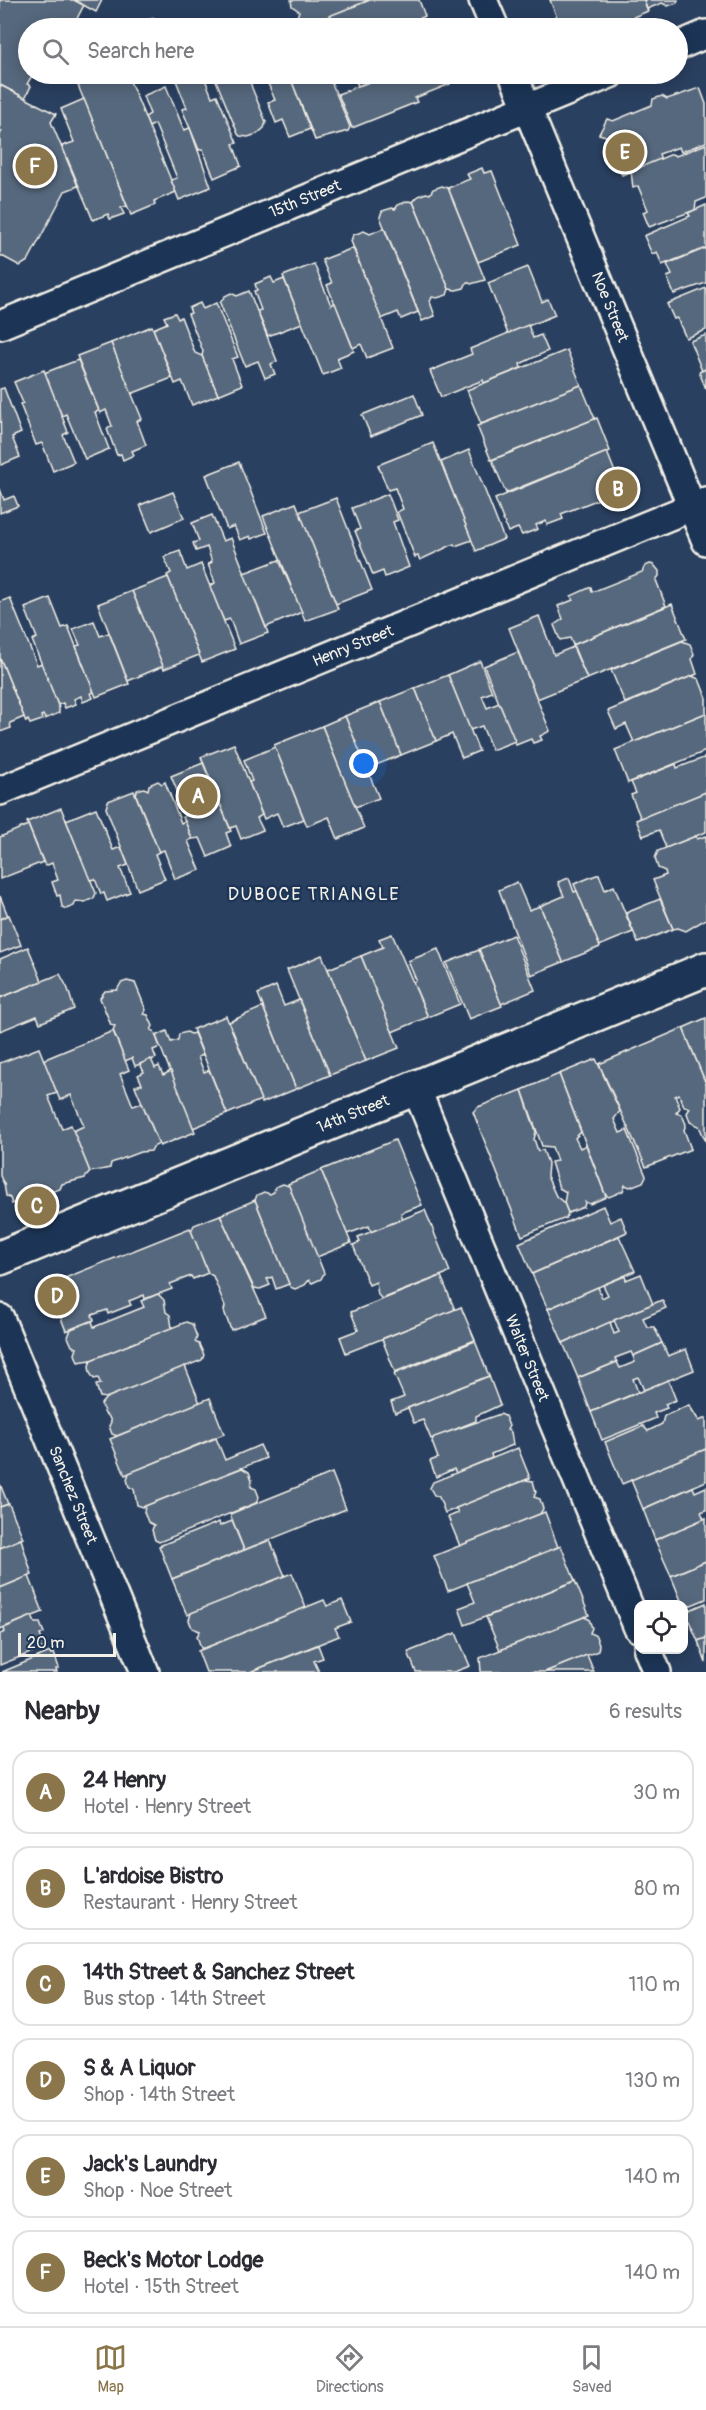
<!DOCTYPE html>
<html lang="en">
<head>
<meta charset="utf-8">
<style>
  body { margin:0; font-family:Pangolin,sans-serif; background:#f2f2f3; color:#2b2b33 }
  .controls { position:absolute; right:18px; bottom:18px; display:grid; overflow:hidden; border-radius:12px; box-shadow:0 3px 15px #0003 }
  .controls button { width:54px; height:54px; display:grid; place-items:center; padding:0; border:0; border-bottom:2px solid #e1e1e2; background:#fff; color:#2b2b33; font:30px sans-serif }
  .scale { position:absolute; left:18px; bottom:15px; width:98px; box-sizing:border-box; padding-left:6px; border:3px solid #f4f1e8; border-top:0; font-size:16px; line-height:21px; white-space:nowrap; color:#f4f1e8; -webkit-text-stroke:4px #1d3557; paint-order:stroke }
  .you { position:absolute; left:364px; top:764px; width:21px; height:21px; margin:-15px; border:4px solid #fff; border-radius:50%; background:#1a73e8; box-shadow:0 0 0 9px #1a73e833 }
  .badge { display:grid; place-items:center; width:39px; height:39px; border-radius:50%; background:#8a764a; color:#fff; font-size:20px; font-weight:700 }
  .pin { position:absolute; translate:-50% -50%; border:3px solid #fff; box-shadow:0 2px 6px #0006 }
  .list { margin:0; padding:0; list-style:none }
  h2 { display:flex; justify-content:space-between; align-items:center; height:78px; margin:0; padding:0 24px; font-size:26px }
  h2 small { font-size:20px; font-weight:400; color:#7c7c81 }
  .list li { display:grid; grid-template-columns:39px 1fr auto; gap:18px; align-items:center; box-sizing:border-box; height:84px; margin:0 12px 12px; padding:0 12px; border:2px solid #e1e1e2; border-radius:18px }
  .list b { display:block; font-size:22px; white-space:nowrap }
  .list p { margin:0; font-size:20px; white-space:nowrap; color:#7c7c81 }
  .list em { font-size:20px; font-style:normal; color:#7c7c81 }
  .icon { flex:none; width:33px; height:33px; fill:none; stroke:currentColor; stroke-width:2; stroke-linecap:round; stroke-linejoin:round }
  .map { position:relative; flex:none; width:706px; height:1672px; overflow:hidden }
  .search { position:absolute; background:#fff; box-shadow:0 3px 15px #0003; left:18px; right:18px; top:18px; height:66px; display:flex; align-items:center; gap:15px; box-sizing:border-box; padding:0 21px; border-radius:33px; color:#7c7c81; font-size:22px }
  .sheet { height:654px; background:#fff }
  nav { display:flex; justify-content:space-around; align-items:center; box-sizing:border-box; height:84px; border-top:2px solid #e1e1e2; background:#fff; font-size:16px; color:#7c7c81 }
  nav a { display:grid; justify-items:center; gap:3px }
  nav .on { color:#8a764a }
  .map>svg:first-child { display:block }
  .building { fill:#56677d; stroke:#f4f1e8; stroke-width:1.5 }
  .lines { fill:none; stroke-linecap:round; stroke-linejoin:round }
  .street-casing { stroke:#f4f1e8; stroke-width:32 }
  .secondary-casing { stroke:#f4f1e8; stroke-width:38 }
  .street { stroke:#1d3557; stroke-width:27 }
  .secondary { stroke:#1d3557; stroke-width:33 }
  .labels { text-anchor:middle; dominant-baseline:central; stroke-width:5; stroke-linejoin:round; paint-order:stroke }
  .street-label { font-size:16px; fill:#f4f1e8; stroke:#1d3557 }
  .neighbourhood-label { font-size:18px; letter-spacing:1.5px; fill:#f4f1e8; stroke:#1d3557 }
</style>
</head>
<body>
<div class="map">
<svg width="706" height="1672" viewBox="0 0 706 1672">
  <rect width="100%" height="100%" fill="#2a4060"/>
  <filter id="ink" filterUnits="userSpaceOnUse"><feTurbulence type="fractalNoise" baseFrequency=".0167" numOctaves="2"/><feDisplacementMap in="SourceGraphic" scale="12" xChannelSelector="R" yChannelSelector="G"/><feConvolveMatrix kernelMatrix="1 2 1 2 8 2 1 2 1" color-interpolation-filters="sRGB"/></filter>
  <g filter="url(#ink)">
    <g class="building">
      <polygon points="0,0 74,0 84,5 72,28 28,28 28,74 33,74 27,84 31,86 25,98 0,85"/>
      <polygon points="74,0 102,0 96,12"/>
      <polygon points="291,0 370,0 306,26 300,23 297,17 299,11 292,6"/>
      <polygon points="370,0 419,0 425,16 400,28 334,28 329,16"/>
      <polygon points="550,0 644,0 648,11 609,27 610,28 561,28"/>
      <polygon points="644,0 678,0 677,3 668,6 662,3 647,9"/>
      <polygon points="154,18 158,28 129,28"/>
      <polygon points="416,22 418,28 400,28"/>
      <polygon points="100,74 127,74 176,192 154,201 155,205 131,215 77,83"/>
      <polygon points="186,74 203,74 212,97 217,95 237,143 233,144 241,166 214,178 203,149 199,150 182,109 187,108 175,78"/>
      <polygon points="227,74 248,74 252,88 266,122 264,128 257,134 248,137 240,136 238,134 215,78"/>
      <polygon points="264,74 289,74 310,129 290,137 283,120 276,123 268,102 275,100"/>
      <polygon points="289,74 328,74 350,127 348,131 315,140"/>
      <polygon points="353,74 390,74 358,86"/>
      <polygon points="390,74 446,74 450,84 415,98 417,102 352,128 338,94"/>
      <polygon points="0,85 56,114 51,122 78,186 65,191 28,261 20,266 0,255 0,135 2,131 0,130"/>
      <polygon points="166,86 184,130 190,128 211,187 179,200 171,180 177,178 155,124 149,127 145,117 150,114 143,96"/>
      <polygon points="700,88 706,104 706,142 681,152 679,147 659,154 661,160 622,175 620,170 613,169 610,161 614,156 606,136 599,134 607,119 613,121 652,105 653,99 662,96 667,99"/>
      <polygon points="84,99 127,206 121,208 124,214 110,219 108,214 93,220 62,146 74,142 61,109"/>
      <polygon points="706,144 706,198 696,202 695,210 649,227 643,212 648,210 638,186 633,188 631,171 672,154 676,156"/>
      <polygon points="482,168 484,173 492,171 521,245 478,262 448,188 470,179 467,174"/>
      <polygon points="442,186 448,188 485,280 471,284 467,282 464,288 456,290 449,289 413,202 418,196 426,193 430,194 433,189"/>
      <polygon points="408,201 413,202 449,289 447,295 437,298 432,297 430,302 435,316 422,321 380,217 382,211 392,208 395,209 398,205"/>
      <polygon points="706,205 706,248 662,265 657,252 652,254 644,236 690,216 688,213"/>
      <polygon points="384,228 418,312 401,319 398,312 381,319 351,241 353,235 364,231 370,234"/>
      <polygon points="353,248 393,348 367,358 361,344 353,348 327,285 332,283 322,260"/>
      <polygon points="706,248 706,283 674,294 667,277 672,275 667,264"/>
      <polygon points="314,264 331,305 335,303 354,351 337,358 341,368 323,375 283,276"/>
      <polygon points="528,267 542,302 548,299 555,315 508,334 488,283"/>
      <polygon points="271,277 274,283 284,279 302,323 268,336 257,311 261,310 254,291 257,290 255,284"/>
      <polygon points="706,288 706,330 686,338 677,318 674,319 667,304"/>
      <polygon points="249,291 277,361 271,364 275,374 265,378 258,361 245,366 220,303 225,296 231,293 237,296"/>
      <polygon points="200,303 203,309 216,303 238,357 232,359 242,385 218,395 202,356 203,351 188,314 191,313 189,308"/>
      <polygon points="175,313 178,319 181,317 195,353 202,356 218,395 192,405 182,381 175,384 153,329 167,323 164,317"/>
      <polygon points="528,325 533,338 541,335 548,351 520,364 521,368 484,383 483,380 441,397 430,371 472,354 470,349"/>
      <polygon points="152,326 172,378 131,394 111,343"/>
      <polygon points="706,335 706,369 702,371 690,341"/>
      <polygon points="111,343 142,419 137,421 146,445 132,451 134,455 123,460 121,454 117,455 107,429 112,426 106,410 100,413 77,356"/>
      <polygon points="567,350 581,385 481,424 467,390"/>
      <polygon points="78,360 99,411 95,412 109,449 85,459 66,414 62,416 44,373"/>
      <polygon points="706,369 706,389 699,372"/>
      <polygon points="44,370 68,432 63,435 74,462 53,471 42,443 36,445 20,404 23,403 14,382"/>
      <polygon points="581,385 595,419 491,460 477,426"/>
      <polygon points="4,388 21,433 12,437 20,457 1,465 0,389"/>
      <polygon points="414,394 422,415 371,436 362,415"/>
      <polygon points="597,418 610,451 506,493 492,460"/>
      <polygon points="433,443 472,540 455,546 454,544 420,560 418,556 415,557 397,512 403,509 395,488 388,490 378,465"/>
      <polygon points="469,450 504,539 476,551 441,462"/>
      <polygon points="607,452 622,490 561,514 563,519 547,525 546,521 536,525 538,529 522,535 518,528 508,532 495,499"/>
      <polygon points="239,462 267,533 251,539 250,536 240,540 234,526 227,529 206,475"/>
      <polygon points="0,489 4,500 14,496 18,506 0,513"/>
      <polygon points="173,492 184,518 151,532 140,505"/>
      <polygon points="388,494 398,520 393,522 409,567 385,577 383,571 373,575 355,531 360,529 352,508"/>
      <polygon points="336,498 372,590 336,604 299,512"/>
      <polygon points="296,503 338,609 305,621 263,516"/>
      <polygon points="212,515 223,541 231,538 268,633 239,644 230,619 224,621 209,586 215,583 208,564 212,562 207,547 196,551 193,543 199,541 192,523"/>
      <polygon points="180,551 187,570 201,564 235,649 202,662 167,575 171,573 164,557"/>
      <polygon points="279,560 302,612 266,627 244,573"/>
      <polygon points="650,564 654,565 659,571 659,576 656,580 666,606 573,645 570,638 560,640 554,625 563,619 558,606 573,600 571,596 591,587 592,592 642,572 645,566"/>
      <polygon points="168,577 199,655 164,669 132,591"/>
      <polygon points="132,591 163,666 128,681 98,604"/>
      <polygon points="10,598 37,665 42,663 59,708 59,713 45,719 43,715 41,716 42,720 30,724 28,720 26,722 0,658 0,602"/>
      <polygon points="50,598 62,628 68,626 94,692 91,693 93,698 83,702 81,696 74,699 76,704 65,708 63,703 58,705 32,640 37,638 25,608"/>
      <polygon points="672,604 686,639 587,679 573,645"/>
      <polygon points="539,616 554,655 573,647 587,679 537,699 509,628"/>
      <polygon points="94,621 100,636 109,633 129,684 96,697 76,646 80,645 73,629"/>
      <polygon points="682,641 690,644 694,654 692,659 697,674 625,703 611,670"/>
      <polygon points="518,652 550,731 540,736 542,740 533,743 531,739 516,745 484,666"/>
      <polygon points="0,658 24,717 10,723 11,728 0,732"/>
      <polygon points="480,661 492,692 482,696 487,708 499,703 515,741 492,750 482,726 470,730 448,675"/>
      <polygon points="448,675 479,751 462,758 452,734 436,741 415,688"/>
      <polygon points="692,676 699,679 706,697 706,713 634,742 626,724 616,729 608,711"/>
      <polygon points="415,688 436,741 401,755 380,702"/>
      <polygon points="380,702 401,755 366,769 345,716"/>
      <polygon points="706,713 706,751 628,783 615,750"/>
      <polygon points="345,716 379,798 355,807 322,726"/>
      <polygon points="322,726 364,828 338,839 329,817 307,826 274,745"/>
      <polygon points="234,744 262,815 257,818 263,830 241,839 236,826 230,828 201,757"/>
      <polygon points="275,747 304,819 283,827 277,813 264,819 249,782 252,781 244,760"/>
      <polygon points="706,757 706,792 641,819 631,795 636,793 631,782 676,764 677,768"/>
      <polygon points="203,763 231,831 226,833 231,847 208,857 200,838 192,839 183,817 187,815 171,776"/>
      <polygon points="158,781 162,784 165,782 181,823 185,821 192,839 188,841 200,870 175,879 164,850 159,852 136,795 137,790 144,788 148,790 149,785"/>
      <polygon points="134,791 159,852 155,854 165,879 138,890 106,808 108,801"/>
      <polygon points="706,792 706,832 666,848 659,830 643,836 636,820"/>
      <polygon points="61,808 96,893 94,898 85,902 76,901 74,906 66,909 62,907 60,895 57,896 52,882 58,880 52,863 45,866 27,822"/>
      <polygon points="96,808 113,850 121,847 128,865 120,868 130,892 107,901 104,893 101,894 95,879 90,880 66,820"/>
      <polygon points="28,825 43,862 0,879 0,837"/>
      <polygon points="696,836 697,839 706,836 706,919 686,931 678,928 673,929 653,880 666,875 665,871 658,868 655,858 658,851"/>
      <polygon points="599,874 605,890 614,886 633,932 599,946 574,884"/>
      <polygon points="569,878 574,892 577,891 600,947 563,962 540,906 564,896 558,882"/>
      <polygon points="517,882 529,910 540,906 563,962 531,975 499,890"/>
      <polygon points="0,896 8,916 0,919"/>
      <polygon points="660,899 673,929 638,943 626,913"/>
      <polygon points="9,915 21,945 0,953 0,919"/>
      <polygon points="392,934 428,1017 392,1032 361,956 383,947 379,939"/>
      <polygon points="513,935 535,990 501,1004 479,949"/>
      <polygon points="28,947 42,981 0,998 0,959"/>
      <polygon points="438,949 460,1004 428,1017 413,982 416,980 408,961"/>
      <polygon points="479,950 502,1006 469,1019 446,963"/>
      <polygon points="322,955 366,1061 330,1075 287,970"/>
      <polygon points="361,956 399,1048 366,1061 328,969"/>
      <polygon points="60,974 68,989 74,1009 40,1023 37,1016 0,1031 0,998"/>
      <polygon points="127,981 135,983 146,1010 144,1014 148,1015 153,1026 151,1030 154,1031 160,1047 153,1050 156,1058 135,1066 132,1058 125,1061 113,1030 115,1026 111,1025 100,998 105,991 117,990 121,983"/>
      <polygon points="276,986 284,1006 299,1000 330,1075 296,1089 258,994"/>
      <polygon points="263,1007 296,1089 262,1103 229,1022"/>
      <polygon points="226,1016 261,1100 227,1114 193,1029"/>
      <polygon points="706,1018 706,1084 683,1028"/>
      <polygon points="683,1028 706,1084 706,1142 699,1126 690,1122 687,1113 690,1108 684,1106 679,1094 675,1096 680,1108 676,1113 682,1115 686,1124 684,1130 691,1149 646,1167 599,1064"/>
      <polygon points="113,1031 129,1070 120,1074 133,1106 142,1103 159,1144 153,1147 151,1151 140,1152 111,1163 110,1168 90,1172 73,1131 84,1126 71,1095 60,1100 43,1060"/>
      <polygon points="167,1031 171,1042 178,1040 179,1034 187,1032 191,1034 194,1033 203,1055 198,1057 204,1072 209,1070 227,1114 193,1128 156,1036"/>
      <polygon points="39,1048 57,1093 48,1096 62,1129 71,1125 90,1172 85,1178 62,1184 60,1189 51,1192 48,1189 35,1195 31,1200 24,1204 20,1201 12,1204 10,1198 6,1196 4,1184 0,1176 0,1063"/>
      <polygon points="151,1059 155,1068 159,1066 163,1075 171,1071 195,1132 160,1146 135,1086 142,1084 138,1075 144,1072 140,1064"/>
      <polygon points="596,1059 620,1111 614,1119 620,1133 627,1130 646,1176 643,1182 630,1187 625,1185 623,1191 609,1197 605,1194 559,1074"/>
      <polygon points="559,1074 581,1132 575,1138 580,1148 586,1145 606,1197 590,1204 585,1202 584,1207 568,1213 564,1203 566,1192 559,1188 551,1162 557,1161 552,1147 542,1146 522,1090"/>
      <polygon points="522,1090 536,1132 534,1139 538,1151 543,1150 548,1163 547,1176 556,1196 564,1203 568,1213 566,1218 522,1236 473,1112 478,1107"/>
      <polygon points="395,1140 422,1205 401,1213 403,1219 371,1232 369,1226 347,1234 321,1170"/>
      <polygon points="321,1170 351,1243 317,1257 288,1184"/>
      <polygon points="283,1184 289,1186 324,1273 321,1279 312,1283 309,1280 305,1285 295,1289 290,1287 255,1200 257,1195 264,1192 270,1194 274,1192 275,1187"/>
      <polygon points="255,1200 289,1284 276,1289 272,1277 267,1279 270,1285 260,1289 254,1288 220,1215"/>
      <polygon points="603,1206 610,1222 621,1217 627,1232 532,1274 519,1243"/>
      <polygon points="425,1210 450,1272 382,1299 378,1295 376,1282 369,1285 353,1245 360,1242 358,1237"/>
      <polygon points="220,1215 266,1316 231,1330 224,1311 225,1306 213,1276 208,1273 191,1231 194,1225"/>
      <polygon points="190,1228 208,1273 193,1279 191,1276 170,1284 172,1289 145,1299 144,1295 129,1301 131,1305 108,1314 107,1310 92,1315 94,1320 66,1331 51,1292 55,1282"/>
      <polygon points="619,1236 635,1271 548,1309 532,1274"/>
      <polygon points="641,1274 653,1304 563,1343 548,1309 598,1287 602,1298 608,1295 603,1285 625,1276 626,1280"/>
      <polygon points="441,1276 455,1310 346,1353 340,1337 358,1330 351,1312"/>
      <polygon points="158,1294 164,1300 166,1312 170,1315 172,1328 91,1360 78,1362 75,1354 77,1348 72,1346 68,1337 71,1329 92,1321 94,1327 144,1307 141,1301"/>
      <polygon points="662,1300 666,1308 643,1318 647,1327 654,1327 662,1343 633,1356 631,1352 615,1358 617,1362 578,1378 563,1343 610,1322 614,1334 619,1332 614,1320"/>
      <polygon points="461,1307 475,1340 395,1372 382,1339"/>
      <polygon points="186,1322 192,1324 197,1337 195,1342 199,1344 204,1355 202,1360 106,1398 100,1397 96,1385 101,1384 98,1378 94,1379 90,1373 89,1366 91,1360"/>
      <polygon points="475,1341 489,1376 395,1413 391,1402 404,1397 394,1374"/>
      <polygon points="662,1343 668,1356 686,1349 694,1370 644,1390 638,1377 633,1379 638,1392 591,1412 578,1378 617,1362 620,1368 635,1362 633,1356"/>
      <polygon points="185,1366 200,1403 117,1436 112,1434 109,1426 111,1422 109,1417 105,1414 101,1404 106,1398"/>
      <polygon points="489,1376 500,1405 476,1416 476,1421 431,1439 423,1420 414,1423 408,1408"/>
      <polygon points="668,1380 676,1400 665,1404 667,1408 654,1413 656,1418 602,1440 591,1412"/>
      <polygon points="210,1398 224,1434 125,1475 110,1439"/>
      <polygon points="689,1405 699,1421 706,1418 706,1449 622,1484 605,1442 643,1426 648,1431 662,1424 664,1416"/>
      <polygon points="500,1414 505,1416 509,1426 507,1430 511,1432 513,1445 491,1454 492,1458 456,1473 454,1469 436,1477 430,1461 438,1458 432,1442 434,1437"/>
      <polygon points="216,1438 225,1460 260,1445 266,1458 143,1507 137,1505 134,1489 129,1487 127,1479 129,1473"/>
      <polygon points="518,1448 530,1478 445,1513 439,1497 434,1495 430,1488 433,1482"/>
      <polygon points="706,1449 706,1481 643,1509 631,1480"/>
      <polygon points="242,1468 249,1472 252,1480 251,1487 256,1489 259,1497 256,1503 159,1542 155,1540 152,1530 154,1525 148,1522 144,1512 145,1506"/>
      <polygon points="332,1473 346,1509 244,1550 230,1514"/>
      <polygon points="526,1480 533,1481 536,1492 534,1497 540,1499 543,1509 540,1514 460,1546 448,1517 458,1513 456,1508"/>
      <polygon points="0,1484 8,1504 0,1507"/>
      <polygon points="693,1487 695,1492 706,1487 706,1510 701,1512 704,1519 655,1540 643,1509"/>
      <polygon points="9,1504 23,1538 0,1548 0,1507"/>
      <polygon points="545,1512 558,1547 448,1591 434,1556"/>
      <polygon points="706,1518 706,1561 671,1576 655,1540"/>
      <polygon points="232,1521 244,1550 172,1579 159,1546 219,1522 220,1526"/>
      <polygon points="21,1539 32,1575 0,1588 0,1548"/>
      <polygon points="270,1540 285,1576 187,1615 172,1579"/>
      <polygon points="561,1546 575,1581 465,1625 459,1608 475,1602 467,1583"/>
      <polygon points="706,1561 706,1599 684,1608 671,1576"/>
      <polygon points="292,1573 306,1608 205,1648 201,1648 197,1636 200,1631 192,1628 189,1620 191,1613"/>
      <polygon points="29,1576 43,1612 0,1629 0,1588"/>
      <polygon points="575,1581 589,1615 500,1650 486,1617"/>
      <polygon points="324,1600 327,1606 342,1600 351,1622 335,1628 339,1636 250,1672 206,1672 198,1651"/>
      <polygon points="706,1603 706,1638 698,1641 685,1612"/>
      <polygon points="32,1616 35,1623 40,1623 44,1633 40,1635 45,1647 0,1665 0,1634 5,1632 4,1628"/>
      <polygon points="584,1617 589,1619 592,1628 590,1633 596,1636 599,1645 598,1651 545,1672 481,1672 480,1658"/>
      <polygon points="456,1633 470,1666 454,1672 416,1672 408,1652"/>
      <polygon points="706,1638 706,1663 698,1641"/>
      <polygon points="318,1645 323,1658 314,1661 319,1672 250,1672"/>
      <polygon points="50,1652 51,1654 54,1653 59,1668 56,1669 57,1672 2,1672"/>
      <polygon points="587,1655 594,1672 545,1672"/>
    </g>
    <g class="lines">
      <g class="street-casing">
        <g id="street">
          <polyline points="483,0 495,28"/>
          <polyline points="678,46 706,34"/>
          <polyline points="513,74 706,541"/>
          <polyline points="0,325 610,74"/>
          <polyline points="0,791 706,501"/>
          <polyline points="416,1088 638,1628"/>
          <polyline points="0,1318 145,1672"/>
          <polyline points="648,1650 657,1672"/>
        </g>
      </g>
      <g class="secondary-casing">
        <polyline id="secondary" points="0,1258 706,969"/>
      </g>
      <use href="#street" class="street"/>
      <use href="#secondary" class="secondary"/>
    </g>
  </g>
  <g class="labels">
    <g class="street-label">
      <text transform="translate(305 199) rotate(-22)">15th Street</text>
      <text transform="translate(610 307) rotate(68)">Noe Street</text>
      <text transform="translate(353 646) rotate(-22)">Henry Street</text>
      <text transform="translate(353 1114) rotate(-22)">14th Street</text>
      <text transform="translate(527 1358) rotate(68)">Walter Street</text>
      <text transform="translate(73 1495) rotate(68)">Sanchez Street</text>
    </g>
    <g class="neighbourhood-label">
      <text x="314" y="894">DUBOCE TRIANGLE</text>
    </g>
  </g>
</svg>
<div class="controls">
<button><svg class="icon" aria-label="locate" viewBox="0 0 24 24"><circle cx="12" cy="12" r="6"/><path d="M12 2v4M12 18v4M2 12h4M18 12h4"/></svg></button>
</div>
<div class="scale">20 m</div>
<div class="you"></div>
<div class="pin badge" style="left:198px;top:796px">A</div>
<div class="pin badge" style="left:618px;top:489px">B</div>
<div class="pin badge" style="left:37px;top:1206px">C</div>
<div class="pin badge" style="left:57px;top:1296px">D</div>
<div class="pin badge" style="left:625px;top:152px">E</div>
<div class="pin badge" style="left:35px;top:166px">F</div>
<div class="search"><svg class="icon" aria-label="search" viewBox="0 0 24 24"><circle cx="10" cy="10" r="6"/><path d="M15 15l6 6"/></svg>Search here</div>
</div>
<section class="sheet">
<h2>Nearby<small>6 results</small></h2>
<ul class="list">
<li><span class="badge">A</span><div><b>24 Henry</b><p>Hotel · Henry Street</p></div><em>30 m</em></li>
<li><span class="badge">B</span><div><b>L'ardoise Bistro</b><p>Restaurant · Henry Street</p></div><em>80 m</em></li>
<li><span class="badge">C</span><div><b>14th Street &amp; Sanchez Street</b><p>Bus stop · 14th Street</p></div><em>110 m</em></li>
<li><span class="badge">D</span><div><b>S &amp; A Liquor</b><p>Shop · 14th Street</p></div><em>130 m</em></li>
<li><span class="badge">E</span><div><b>Jack's Laundry</b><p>Shop · Noe Street</p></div><em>140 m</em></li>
<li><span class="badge">F</span><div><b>Beck's Motor Lodge</b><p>Hotel · 15th Street</p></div><em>140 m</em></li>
</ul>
</section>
<nav>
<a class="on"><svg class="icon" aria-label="map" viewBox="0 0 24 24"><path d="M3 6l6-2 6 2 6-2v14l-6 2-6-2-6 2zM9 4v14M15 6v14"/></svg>Map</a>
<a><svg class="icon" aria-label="directions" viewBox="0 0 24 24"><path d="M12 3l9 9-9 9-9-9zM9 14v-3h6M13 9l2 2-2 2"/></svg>Directions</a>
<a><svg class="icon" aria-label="saved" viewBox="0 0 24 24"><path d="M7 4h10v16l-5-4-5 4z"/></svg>Saved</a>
</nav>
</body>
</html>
